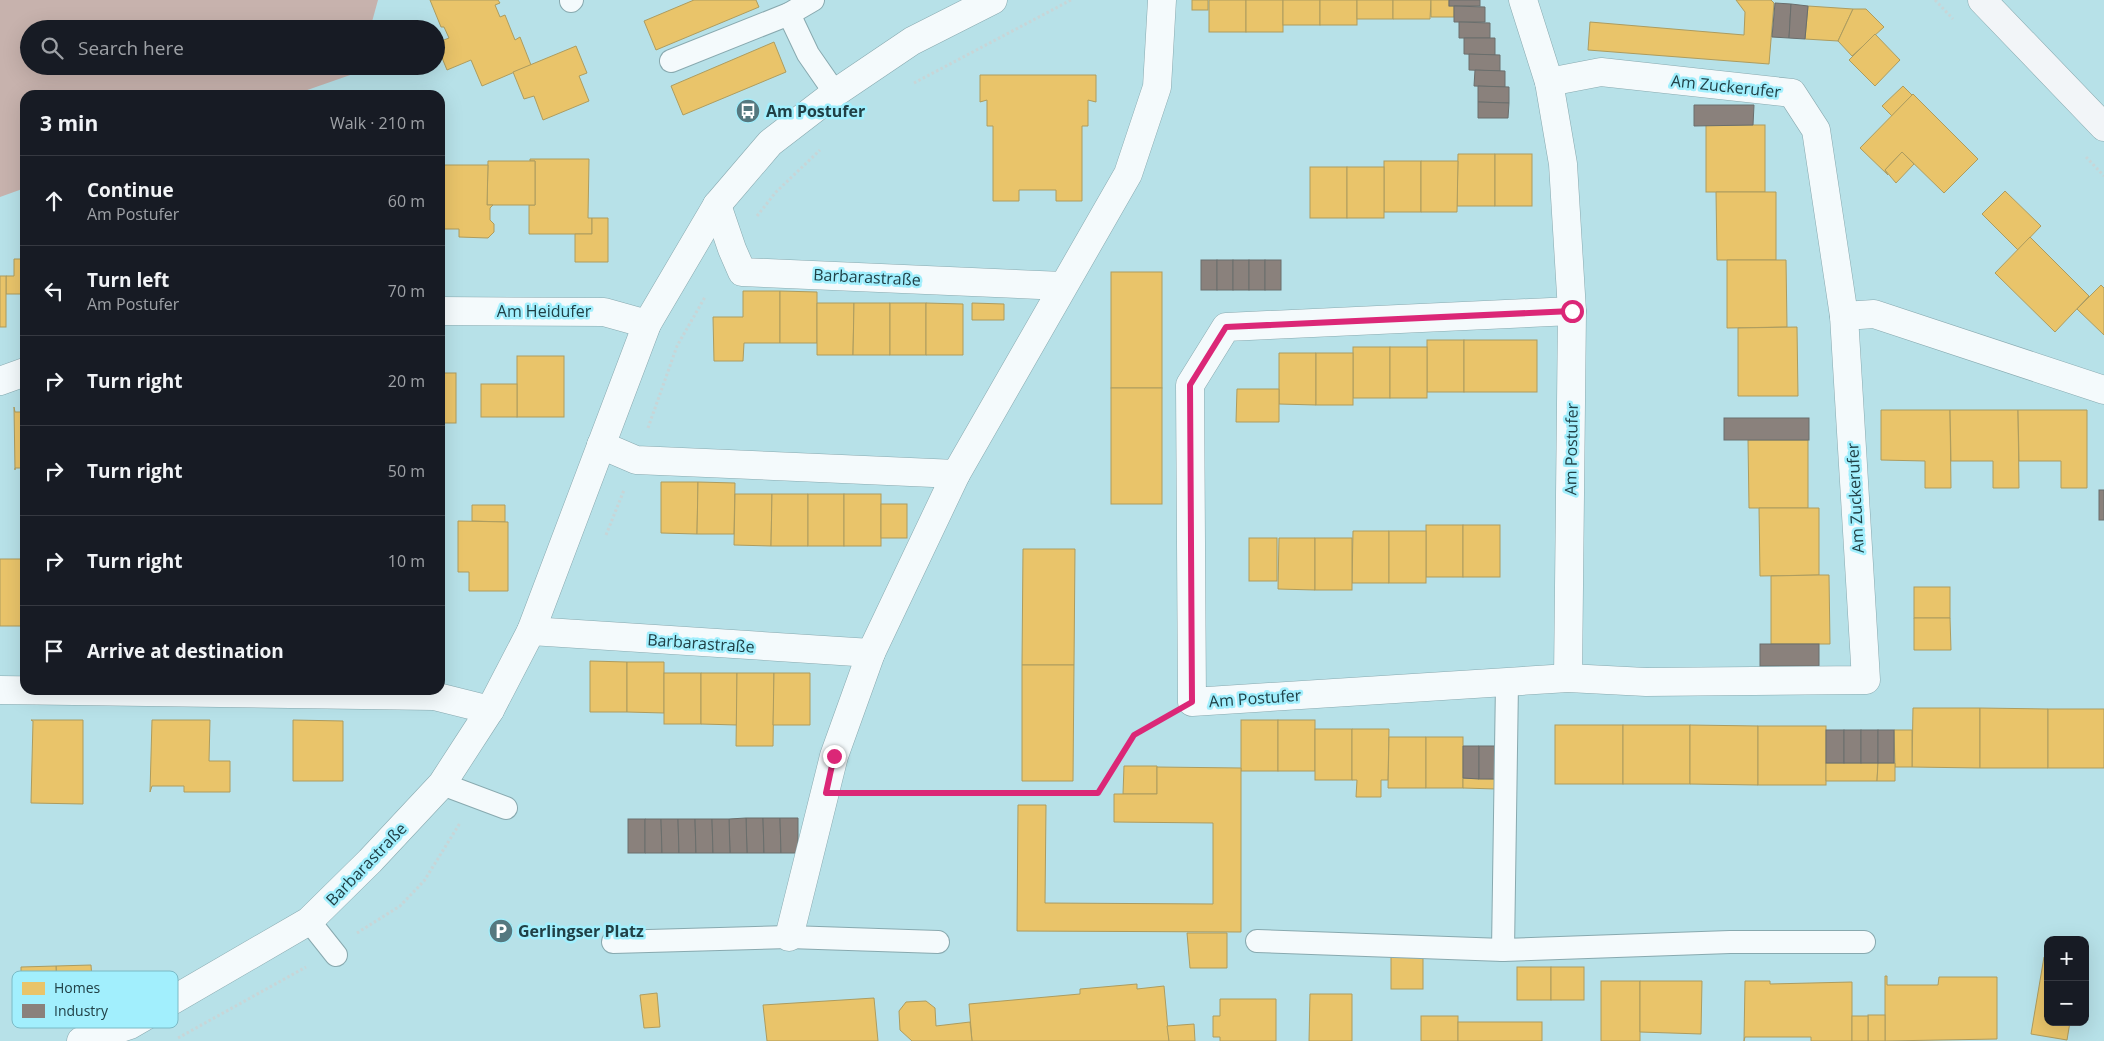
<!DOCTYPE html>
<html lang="en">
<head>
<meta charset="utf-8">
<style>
  body { margin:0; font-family:"Open Sans",sans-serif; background:#20242c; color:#f1f3f6 }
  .controls { position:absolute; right:15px; bottom:15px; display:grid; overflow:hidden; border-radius:10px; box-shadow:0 5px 20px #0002 }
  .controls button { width:45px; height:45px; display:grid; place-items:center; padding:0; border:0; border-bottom:1px solid #363941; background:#171b24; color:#f1f3f6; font:25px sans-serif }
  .stop { position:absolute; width:15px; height:15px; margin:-11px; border:4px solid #db2777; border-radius:50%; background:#fff }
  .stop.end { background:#db2777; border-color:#fff; box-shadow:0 1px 5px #0008 }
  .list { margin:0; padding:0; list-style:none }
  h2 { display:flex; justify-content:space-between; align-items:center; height:65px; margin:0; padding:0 20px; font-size:21px }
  h2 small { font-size:16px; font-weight:400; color:#9ea1a6 }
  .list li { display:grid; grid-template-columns:32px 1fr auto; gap:15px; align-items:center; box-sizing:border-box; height:90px; padding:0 20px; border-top:1px solid #363941 }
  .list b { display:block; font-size:19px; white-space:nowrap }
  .list p { margin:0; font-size:16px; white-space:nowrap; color:#9ea1a6 }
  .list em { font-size:16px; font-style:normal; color:#9ea1a6 }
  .icon { flex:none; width:28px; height:28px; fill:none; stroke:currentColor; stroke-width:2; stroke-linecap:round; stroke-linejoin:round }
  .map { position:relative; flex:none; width:2104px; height:1041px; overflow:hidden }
  .search { position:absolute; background:#171b24; box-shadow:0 5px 20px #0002; left:20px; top:20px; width:425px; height:55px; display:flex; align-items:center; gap:12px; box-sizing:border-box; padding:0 18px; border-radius:28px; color:#9ea1a6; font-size:19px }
  .panel { position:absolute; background:#171b24; box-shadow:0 5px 20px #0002; left:20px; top:90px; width:425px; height:605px; border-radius:15px }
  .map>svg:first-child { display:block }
  .forest { fill:#c7b2ad }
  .homes { fill:#e9c46a; stroke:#ad9c5f }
  .industry { fill:#8a817c; stroke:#6a6e6c }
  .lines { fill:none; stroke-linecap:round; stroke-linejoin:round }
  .lane-casing { stroke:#88a9af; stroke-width:24 }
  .street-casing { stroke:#88a9af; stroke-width:29 }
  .secondary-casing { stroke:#88a9af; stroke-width:29 }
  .path { stroke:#c8d5d7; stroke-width:3; stroke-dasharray:2.5 2.5; stroke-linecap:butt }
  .lane { stroke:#f4fafc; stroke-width:22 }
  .street { stroke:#f4fafc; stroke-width:28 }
  .secondary { stroke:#f2f5f8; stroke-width:28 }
  .route { stroke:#db2777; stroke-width:6 }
  .labels { text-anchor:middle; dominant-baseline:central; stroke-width:5; stroke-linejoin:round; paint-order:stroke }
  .street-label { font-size:16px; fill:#204046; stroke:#a2effd }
  .poi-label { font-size:16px; font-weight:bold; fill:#204046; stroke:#a2effd; text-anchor:start }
  .key { fill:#a2effd; stroke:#7bbac6; stroke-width:1 }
  .key-label { font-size:14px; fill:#204046 }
</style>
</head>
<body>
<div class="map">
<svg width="2104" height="1041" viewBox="0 0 2104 1041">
  <rect width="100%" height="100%" fill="#b7e1e8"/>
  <polygon class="forest" points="0,0 378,0 370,29 29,29 29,66 359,66 356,73 293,95 25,95 25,188 0,197"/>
  <g class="homes">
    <polygon points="430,0 498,0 500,3 495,5 500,17 505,15 515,40 520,37 531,65 482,86 471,60 447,70 436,43 449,38 444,27 441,27"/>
    <polygon points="694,0 756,0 759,7 656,50 644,21"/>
    <rect x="1192" y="0" width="16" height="10"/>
    <rect x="1209" y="0" width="37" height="32"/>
    <rect x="1246" y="0" width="37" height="32"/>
    <rect x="1283" y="0" width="37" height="25"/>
    <rect x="1320" y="0" width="37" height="25"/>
    <rect x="1357" y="0" width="36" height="19"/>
    <polygon points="1393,0 1431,0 1430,19 1393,19"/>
    <polygon points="1431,0 1449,0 1449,6 1454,6 1454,17 1431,17"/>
    <polygon points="1736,0 1771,0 1774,3 1769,64 1588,50 1590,22 1744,35 1745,12"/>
    <polygon points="1808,6 1853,9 1838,41 1805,39"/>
    <polygon points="1853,9 1866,9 1884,27 1852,56 1838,41"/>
    <polygon points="1875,34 1900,60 1875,86 1849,60"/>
    <polygon points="774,42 786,72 683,115 671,86"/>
    <polygon points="576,46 587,73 579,76 589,101 543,120 534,96 524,99 513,72"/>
    <polygon points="980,75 1096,75 1096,102 1088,100 1088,126 1082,126 1082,201 1056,201 1056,190 1019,190 1019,201 993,201 993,126 987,126 987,100 980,102"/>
    <polygon points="1903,86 1912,95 1892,116 1882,106"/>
    <polygon points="1913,94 1978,159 1944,193 1902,152 1885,170 1888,175 1860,148"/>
    <rect x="1706" y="125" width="59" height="67"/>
    <polygon points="1902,152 1914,164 1896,183 1885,170"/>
    <polygon points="1458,154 1495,154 1495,206 1457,206"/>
    <rect x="1495" y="154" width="37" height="52"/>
    <polygon points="530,159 589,159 588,218 592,218 592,234 529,234 529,205 535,205 535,161 530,161"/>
    <polygon points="488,161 535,161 535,205 487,205"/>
    <rect x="1384" y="161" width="37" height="51"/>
    <polygon points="1421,161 1458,161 1457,212 1421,212"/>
    <polygon points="440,165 488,165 487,205 493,205 490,208 490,220 494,224 494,232 488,238 459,237 459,229 440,229"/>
    <rect x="1310" y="167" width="37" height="51"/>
    <rect x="1347" y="167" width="37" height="51"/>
    <polygon points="2005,191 2041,226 2018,250 1982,214"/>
    <polygon points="1716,192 1776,192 1776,260 1717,260"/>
    <polygon points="592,218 608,218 608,262 575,262 575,234 592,234"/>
    <polygon points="2030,237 2089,296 2055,332 1995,273"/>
    <polygon points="14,259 25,259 25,294 6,294 6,276 14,276"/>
    <polygon points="1727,260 1786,260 1787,327 1727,328"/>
    <rect x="1111" y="272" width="51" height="116"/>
    <rect x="0" y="276" width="6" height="51"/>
    <polygon points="2101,285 2104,288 2104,335 2077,309"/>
    <polygon points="743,291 780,291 780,343 744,343 743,361 714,361 713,317 743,317"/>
    <polygon points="780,291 817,292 817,343 780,343"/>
    <polygon points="817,303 854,303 853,355 817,355"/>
    <polygon points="854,303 890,303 890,355 853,355"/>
    <rect x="890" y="303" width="36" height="52"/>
    <polygon points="926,303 963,304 963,355 926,355"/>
    <polygon points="972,303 1004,304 1004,320 972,320"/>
    <polygon points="1797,327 1798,396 1738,396 1738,328"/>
    <rect x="1427" y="340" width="37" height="52"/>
    <rect x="1464" y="340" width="73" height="52"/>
    <rect x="1353" y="347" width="37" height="51"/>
    <rect x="1390" y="347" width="37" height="51"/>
    <polygon points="1279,353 1316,353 1316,405 1279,404"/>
    <rect x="1316" y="353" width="37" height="52"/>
    <rect x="517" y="356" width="47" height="61"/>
    <rect x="440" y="373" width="16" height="50"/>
    <rect x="481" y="384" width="36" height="33"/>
    <rect x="1111" y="388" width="51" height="116"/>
    <polygon points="1237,389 1279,389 1279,422 1236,422"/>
    <polygon points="14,407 15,412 25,412 25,468 15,468 15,470"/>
    <polygon points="1881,410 1950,410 1951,488 1925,488 1925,461 1881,460"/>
    <polygon points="1950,410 2018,410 2019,488 1993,488 1993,461 1951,461"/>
    <polygon points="2018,410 2087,410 2087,488 2061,488 2061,461 2019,461"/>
    <polygon points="1748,440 1808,440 1808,508 1749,508"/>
    <polygon points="661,482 698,482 697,534 661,533"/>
    <polygon points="698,482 735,483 734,534 697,534"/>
    <polygon points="735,494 772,494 771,546 734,545"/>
    <polygon points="772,494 808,494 808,546 771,546"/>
    <rect x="808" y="494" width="36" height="52"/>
    <rect x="844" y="494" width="37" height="52"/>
    <rect x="881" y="504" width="26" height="34"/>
    <polygon points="472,505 505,505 505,522 472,521"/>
    <polygon points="1759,508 1819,508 1819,575 1760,576"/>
    <polygon points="458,521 508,522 508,591 469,591 469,572 458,572"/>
    <rect x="1426" y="525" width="37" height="52"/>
    <rect x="1463" y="525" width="37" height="52"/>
    <polygon points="1353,531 1389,531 1389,583 1352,583"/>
    <rect x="1389" y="531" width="37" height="52"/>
    <rect x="1249" y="538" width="28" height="43"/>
    <polygon points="1279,538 1315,538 1315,590 1278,589"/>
    <rect x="1315" y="538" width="37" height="52"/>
    <polygon points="1023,549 1075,549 1074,665 1022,665"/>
    <rect x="0" y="559" width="25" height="67"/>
    <polygon points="1819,575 1829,575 1830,644 1771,644 1771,576"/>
    <rect x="1914" y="587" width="36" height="31"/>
    <polygon points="1914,618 1950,618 1951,650 1914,650"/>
    <polygon points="590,661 627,662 627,712 590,712"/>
    <polygon points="627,662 664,662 664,713 627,712"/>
    <polygon points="1022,665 1074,665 1073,781 1022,781"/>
    <rect x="664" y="673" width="37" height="51"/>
    <polygon points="701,673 737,673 737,725 701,724"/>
    <polygon points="737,673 774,673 773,746 736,746"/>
    <polygon points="774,673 810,673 810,725 773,725"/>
    <polygon points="1913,708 1980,708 1980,768 1912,767"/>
    <polygon points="1980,708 2048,709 2048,768 1980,768"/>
    <rect x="2048" y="709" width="56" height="59"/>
    <polygon points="31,720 83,720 83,804 31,803 33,721"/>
    <polygon points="152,720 210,720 209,761 230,761 230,792 184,792 184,786 152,786 150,792"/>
    <polygon points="293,720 343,721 343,781 293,781"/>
    <rect x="1241" y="720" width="37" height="51"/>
    <rect x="1278" y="720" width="37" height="51"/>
    <rect x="1555" y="725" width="68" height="59"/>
    <rect x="1623" y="725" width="67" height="59"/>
    <polygon points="1690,725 1758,726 1758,785 1690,784"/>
    <rect x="1758" y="726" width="68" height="59"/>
    <rect x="1315" y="729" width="37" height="51"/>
    <polygon points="1352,729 1389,729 1388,780 1381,780 1381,797 1356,797 1357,780 1352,780"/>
    <polygon points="1894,730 1912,730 1912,767 1895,767"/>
    <polygon points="1389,737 1426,737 1426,788 1388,788"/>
    <rect x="1426" y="737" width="37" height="51"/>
    <polygon points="1826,763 1878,763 1877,781 1826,781"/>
    <polygon points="1878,763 1895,763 1895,781 1877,781"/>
    <polygon points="1124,766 1157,766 1157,794 1123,794"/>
    <polygon points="1157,767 1241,768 1241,932 1017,931 1018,805 1046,805 1045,903 1213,904 1213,823 1114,822 1114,794 1157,794"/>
    <polygon points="1463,778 1496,779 1496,789 1463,788"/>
    <polygon points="1187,933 1227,933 1227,968 1190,968"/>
    <rect x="1391" y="955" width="32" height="34"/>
    <polygon points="2044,957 2048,958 2048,1022 2070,1022 2067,1040 2031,1034"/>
    <polygon points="91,965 92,979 75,980 76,1000 57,1001 56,966"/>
    <polygon points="56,966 57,1001 38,1001 38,980 21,981 21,967"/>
    <rect x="1517" y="967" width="34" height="33"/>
    <rect x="1551" y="967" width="33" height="33"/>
    <polygon points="1885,976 1887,976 1887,985 1938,985 1939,977 1997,977 1997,1039 1885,1041"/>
    <rect x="1601" y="981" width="39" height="60"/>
    <polygon points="1640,981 1702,981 1701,1034 1640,1032"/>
    <polygon points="1745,981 1770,981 1770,984 1852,982 1852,1041 1811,1041 1811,1037 1745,1037 1744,1041"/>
    <polygon points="1137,984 1137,989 1164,986 1169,1041 972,1041 969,1004 1080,994 1080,989"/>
    <polygon points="657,993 660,1027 644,1028 640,995"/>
    <polygon points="1310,994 1352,994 1352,1041 1309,1041"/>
    <polygon points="874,998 878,1041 767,1041 763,1005"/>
    <polygon points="1220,999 1276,999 1276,1041 1220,1041 1220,1037 1213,1037 1213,1016 1220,1016"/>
    <polygon points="926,1001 935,1008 936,1026 970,1022 972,1041 912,1041 900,1030 899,1011 906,1002"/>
    <rect x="1868" y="1015" width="17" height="26"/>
    <rect x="1421" y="1016" width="37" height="25"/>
    <rect x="1852" y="1016" width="16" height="25"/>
    <rect x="1458" y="1022" width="84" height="19"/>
    <polygon points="1194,1024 1195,1041 1169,1041 1167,1026"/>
  </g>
  <g class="industry">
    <rect x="1449" y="0" width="31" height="6"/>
    <polygon points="1775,3 1791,4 1789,38 1772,37"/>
    <polygon points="1791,4 1808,6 1805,39 1789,38"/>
    <polygon points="1454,6 1485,7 1485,22 1454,22"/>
    <polygon points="1459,22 1490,23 1490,38 1459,38"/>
    <polygon points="1464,38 1495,38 1495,55 1464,54"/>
    <polygon points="1469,54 1500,55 1500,71 1469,70"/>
    <polygon points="1475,70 1505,71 1505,87 1474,86"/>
    <polygon points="1478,86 1509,87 1509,103 1478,102"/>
    <polygon points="1478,102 1509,103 1508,118 1478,118"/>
    <polygon points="1694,105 1754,105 1753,125 1694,126"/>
    <rect x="1201" y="260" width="16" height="30"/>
    <rect x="1217" y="260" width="16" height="30"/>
    <rect x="1233" y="260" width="16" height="30"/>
    <rect x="1249" y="260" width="16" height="30"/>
    <rect x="1265" y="260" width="16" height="30"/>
    <rect x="1724" y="418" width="85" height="22"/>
    <rect x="2099" y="490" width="5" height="30"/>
    <rect x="1760" y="644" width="59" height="22"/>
    <rect x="1826" y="730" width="18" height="33"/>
    <rect x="1844" y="730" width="17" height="33"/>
    <rect x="1861" y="730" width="17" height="33"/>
    <rect x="1878" y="730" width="16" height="33"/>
    <polygon points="1463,746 1479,746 1479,779 1463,778"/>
    <rect x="1479" y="746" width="17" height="33"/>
    <polygon points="746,818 763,818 764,853 747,853"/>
    <polygon points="746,818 747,853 730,853 729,819"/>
    <polygon points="763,818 780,818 781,853 764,853"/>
    <polygon points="780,818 798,818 798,853 781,853"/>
    <rect x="628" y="819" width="17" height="34"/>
    <polygon points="645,819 661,819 662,853 645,853"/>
    <polygon points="661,819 678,819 679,853 662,853"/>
    <polygon points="678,819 695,819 696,853 679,853"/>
    <polygon points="695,819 712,819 713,853 696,853"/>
    <polygon points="712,819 729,819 730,853 713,853"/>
  </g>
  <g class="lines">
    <g class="lane-casing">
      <g id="lane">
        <polyline points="571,1 572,0"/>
        <polyline points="789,14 813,0"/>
        <polyline points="671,61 789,14 808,54 835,93"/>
        <polyline points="442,784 506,808"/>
        <polyline points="309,921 336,955"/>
        <polyline points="1257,941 1503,950 1730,942 1864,942"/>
        <polyline points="613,942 789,937 938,942"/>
        <polyline points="1503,950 1507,683"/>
      </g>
    </g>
    <g class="street-casing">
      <g id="street">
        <polyline points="1523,0 1549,82 1563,164 1572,311 1568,678"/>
        <polyline points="1549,82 1601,72 1792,93 1816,130 1844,316 1866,680 1646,682 1568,678 1192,702 1190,385 1226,327 1572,311"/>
        <polyline points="717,205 732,249 742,272 1063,286"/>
        <polyline points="440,311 604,312 647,324"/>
        <polyline points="1844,316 1874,314 2104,390"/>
        <polyline points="0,381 25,372"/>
        <polyline points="601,445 636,460 956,474"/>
        <polyline points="531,631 871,653"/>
        <polyline points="0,690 434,696 490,710"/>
        <polyline points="789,937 834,756 871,653 956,474 1128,174 1157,87 1162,0"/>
        <polyline points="81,1041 130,1025 309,921 370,861 442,784 490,710 531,631 647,324 717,205 770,143 835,93 912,41 993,0"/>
      </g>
    </g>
    <g class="secondary-casing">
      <polyline id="secondary" points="1982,0 2104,127"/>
    </g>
    <g class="path">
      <polyline points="1935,0 1953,19"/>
      <polyline points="914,83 1071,0"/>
      <polyline points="2086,157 2104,176"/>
      <polyline points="757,216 776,192 820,150"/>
      <polyline points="648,428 677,346 705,297"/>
      <polyline points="606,535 624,490"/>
      <polyline points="859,793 1097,793 1134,735 1163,718"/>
      <polyline points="357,933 400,906 424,881 460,823"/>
      <polyline points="178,1038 306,967"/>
    </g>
    <use href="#lane" class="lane"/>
    <use href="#street" class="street"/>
    <use href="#secondary" class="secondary"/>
  </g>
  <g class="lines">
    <polyline class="route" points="834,756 826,793 1098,793 1134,735 1192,702 1190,385 1226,327 1572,311"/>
  </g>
  <defs>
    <g id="bus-disc" transform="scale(1.25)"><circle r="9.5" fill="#55787f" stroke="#a2effd"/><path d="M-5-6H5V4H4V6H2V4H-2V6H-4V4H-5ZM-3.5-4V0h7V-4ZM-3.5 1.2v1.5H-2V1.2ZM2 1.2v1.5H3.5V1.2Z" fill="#fff"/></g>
    <g id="parking-disc" transform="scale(1.25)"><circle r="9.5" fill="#55787f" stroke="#a2effd"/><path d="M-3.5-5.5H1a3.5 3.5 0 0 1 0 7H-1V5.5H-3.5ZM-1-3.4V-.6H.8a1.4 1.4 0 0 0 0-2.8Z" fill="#fff"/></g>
  </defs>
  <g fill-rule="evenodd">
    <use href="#bus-disc" x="748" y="111"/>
    <use href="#parking-disc" x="501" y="931"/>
  </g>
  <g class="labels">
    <g class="street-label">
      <text transform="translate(1726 86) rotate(6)">Am Zuckerufer</text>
      <text transform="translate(867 277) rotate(3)">Barbarastraße</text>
      <text x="544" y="311">Am Heidufer</text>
      <text transform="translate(1571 449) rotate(-89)">Am Postufer</text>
      <text transform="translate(1855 498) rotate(-93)">Am Zuckerufer</text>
      <text transform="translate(701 643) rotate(4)">Barbarastraße</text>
      <text transform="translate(1255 698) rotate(-4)">Am Postufer</text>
      <text transform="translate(366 864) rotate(-46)">Barbarastraße</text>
    </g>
    <g class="poi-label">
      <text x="766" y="111">Am Postufer</text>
      <text x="518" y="931">Gerlingser Platz</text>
    </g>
  </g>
  <rect x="12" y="971" width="166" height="57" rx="8" class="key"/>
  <rect x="22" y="982" width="23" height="13" fill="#e9c46a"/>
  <rect x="22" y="1004" width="23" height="14" fill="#8a817c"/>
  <g class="key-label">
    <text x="54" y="993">Homes</text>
    <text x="54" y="1016">Industry</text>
  </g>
</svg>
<div class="controls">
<button>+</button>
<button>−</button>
</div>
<div class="stop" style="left:1572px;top:311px"></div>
<div class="stop end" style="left:834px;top:756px"></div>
<div class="search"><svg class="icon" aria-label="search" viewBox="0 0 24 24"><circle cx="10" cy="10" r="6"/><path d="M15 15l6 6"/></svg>Search here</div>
<section class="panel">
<h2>3 min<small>Walk · 210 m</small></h2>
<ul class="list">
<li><svg class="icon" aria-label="ahead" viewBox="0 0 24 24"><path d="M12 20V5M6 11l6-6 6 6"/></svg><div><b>Continue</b><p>Am Postufer</p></div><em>60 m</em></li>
<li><svg class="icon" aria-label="left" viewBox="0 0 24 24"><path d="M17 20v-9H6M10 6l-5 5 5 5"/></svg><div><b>Turn left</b><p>Am Postufer</p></div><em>70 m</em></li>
<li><svg class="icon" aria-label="right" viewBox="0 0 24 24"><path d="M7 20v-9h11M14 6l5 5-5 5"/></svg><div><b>Turn right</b></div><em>20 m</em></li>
<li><svg class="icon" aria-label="right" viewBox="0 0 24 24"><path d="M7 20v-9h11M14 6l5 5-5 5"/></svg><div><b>Turn right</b></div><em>50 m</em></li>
<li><svg class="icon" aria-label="right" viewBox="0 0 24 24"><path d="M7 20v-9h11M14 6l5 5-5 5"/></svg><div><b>Turn right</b></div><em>10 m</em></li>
<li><svg class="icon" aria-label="arrive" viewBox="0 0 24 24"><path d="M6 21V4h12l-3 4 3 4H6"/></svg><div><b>Arrive at destination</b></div></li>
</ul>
</section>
</div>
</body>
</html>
